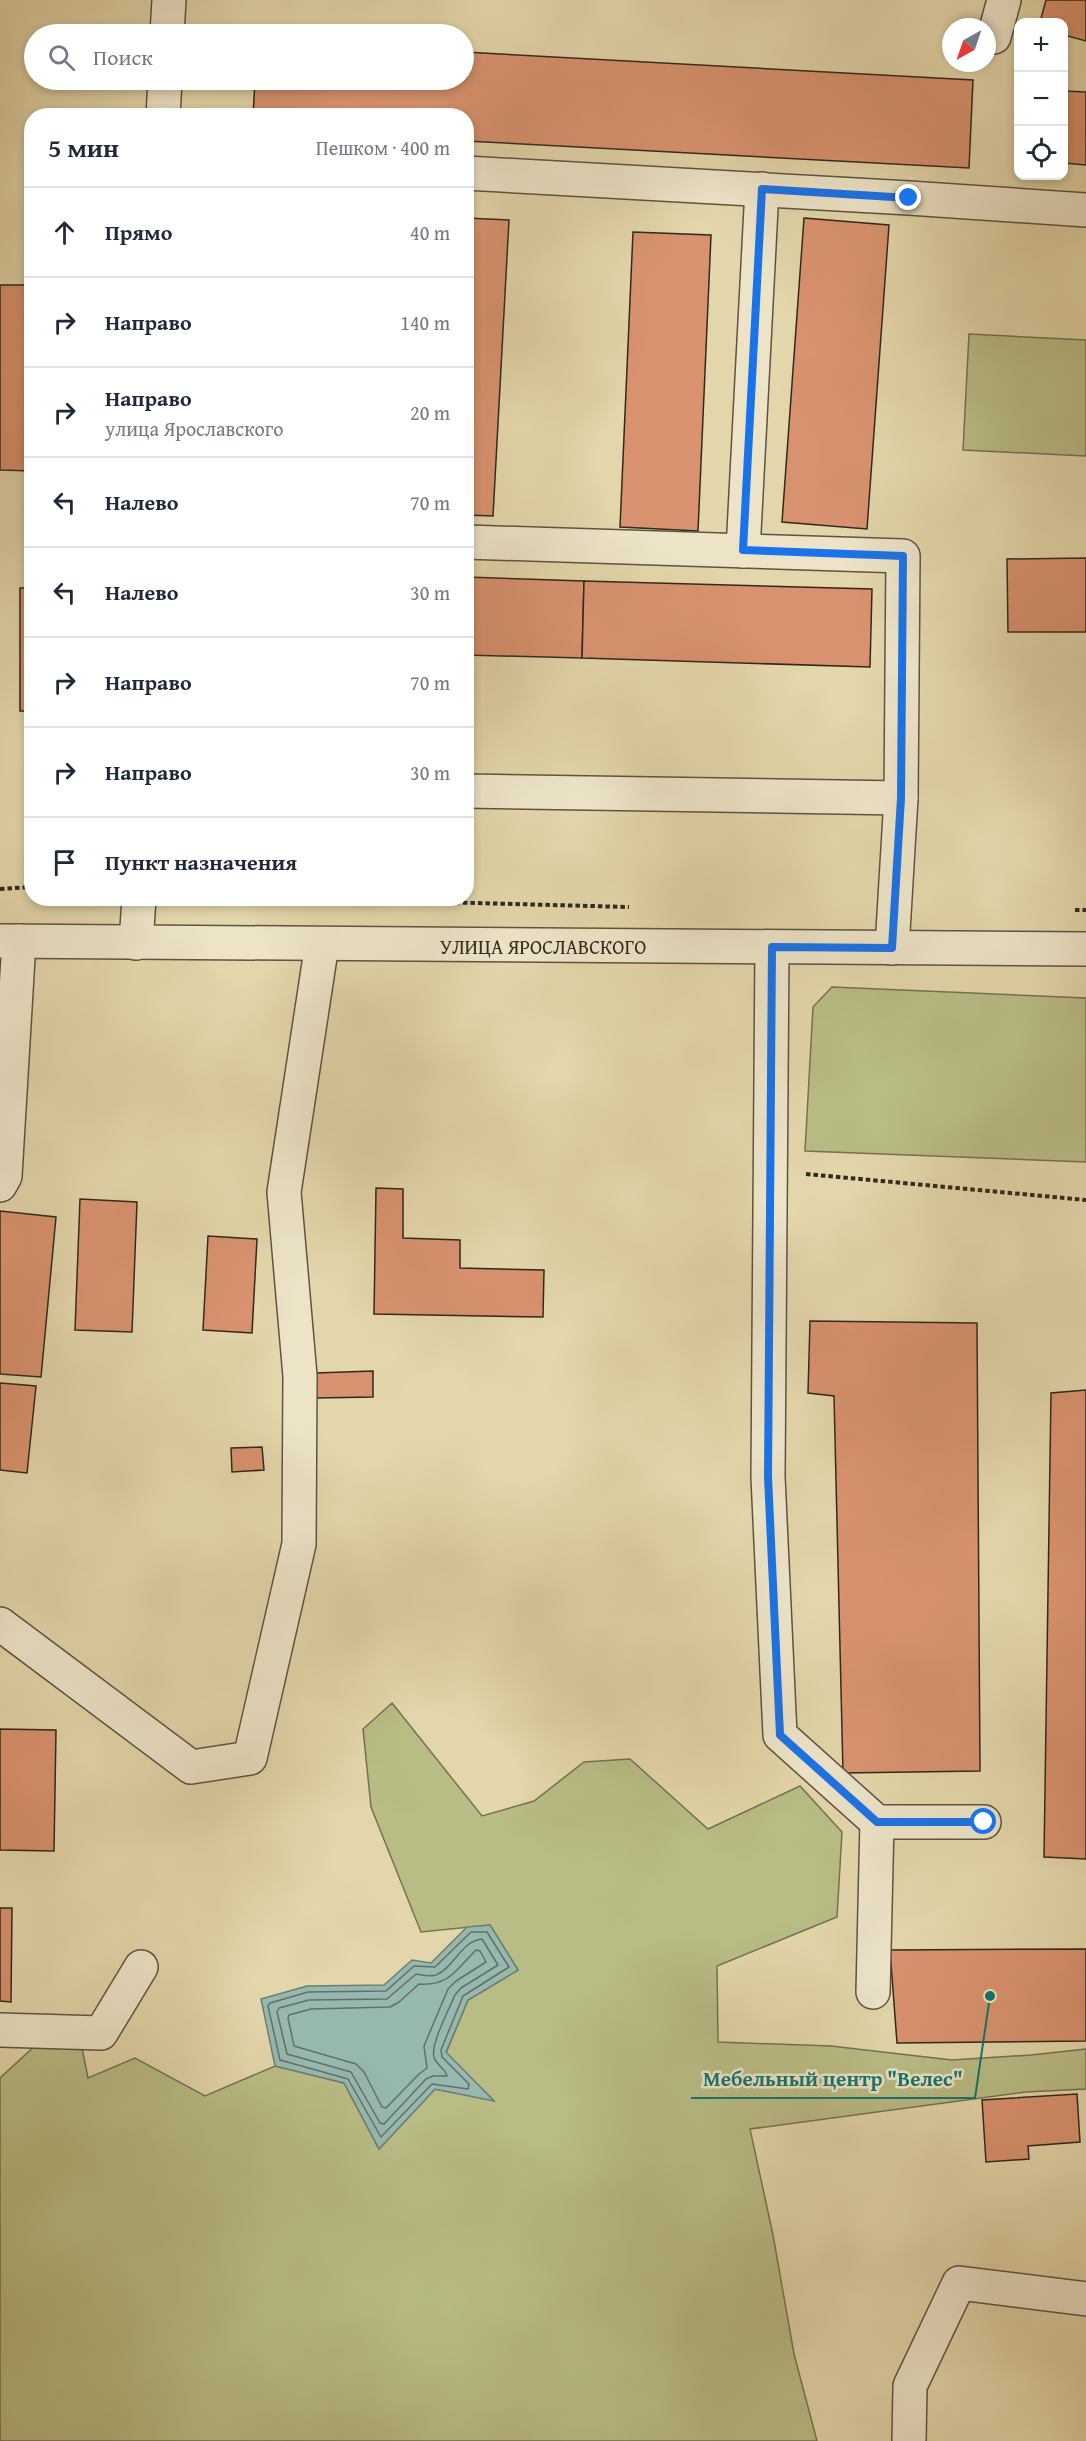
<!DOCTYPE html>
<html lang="ru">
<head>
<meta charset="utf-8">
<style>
  body { margin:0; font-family:"Gentium Book Plus",serif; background:#f2f2f3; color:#1f2937 }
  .controls { position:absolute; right:18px; top:18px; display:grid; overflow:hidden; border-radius:12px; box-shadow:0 3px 9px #0003 }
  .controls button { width:54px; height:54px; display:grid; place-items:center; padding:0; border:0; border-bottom:2px solid #e0e1e3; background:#fff; color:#1f2937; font:30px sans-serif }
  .compass { position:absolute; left:942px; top:18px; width:54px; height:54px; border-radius:50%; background:#fff; box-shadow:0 3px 9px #0003; rotate:220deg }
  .stop { position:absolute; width:18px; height:18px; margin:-14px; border:4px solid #1a73e8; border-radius:50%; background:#fff }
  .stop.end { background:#1a73e8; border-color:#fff; box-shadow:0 2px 6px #0008 }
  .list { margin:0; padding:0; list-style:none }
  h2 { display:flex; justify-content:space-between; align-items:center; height:78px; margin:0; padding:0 24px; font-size:26px }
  h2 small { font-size:20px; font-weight:400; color:#747a83 }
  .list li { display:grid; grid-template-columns:39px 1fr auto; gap:18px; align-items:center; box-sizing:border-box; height:90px; padding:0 24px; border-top:2px solid #e0e1e3 }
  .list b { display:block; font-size:22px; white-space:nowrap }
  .list p { margin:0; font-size:20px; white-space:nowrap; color:#747a83 }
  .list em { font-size:20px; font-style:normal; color:#747a83 }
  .icon { flex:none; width:33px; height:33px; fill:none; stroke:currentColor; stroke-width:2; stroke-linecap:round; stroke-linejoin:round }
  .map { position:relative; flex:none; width:1086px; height:2441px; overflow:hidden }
  .search { position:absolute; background:#fff; box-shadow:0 3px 9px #0003; left:24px; top:24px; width:450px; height:66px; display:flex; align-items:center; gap:15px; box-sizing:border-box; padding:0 21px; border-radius:33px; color:#747a83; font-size:22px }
  .panel { position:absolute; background:#fff; box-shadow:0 3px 9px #0003; left:24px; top:108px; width:450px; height:798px; border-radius:24px }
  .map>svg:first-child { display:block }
  .green { fill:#b9bc85; stroke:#747252; stroke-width:1.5 }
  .water { fill:#96b8af; stroke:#6d7f75; stroke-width:1.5 }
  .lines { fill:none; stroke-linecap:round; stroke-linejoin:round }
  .shore { stroke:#637067; stroke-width:1.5 }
  .building { fill:#d9926f; stroke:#30291f; stroke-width:1.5 }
  .minor-casing { stroke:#5d5442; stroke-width:36 }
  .path { stroke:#30291f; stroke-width:4; stroke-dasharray:4.5 3; stroke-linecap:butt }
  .minor { stroke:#ede4c8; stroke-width:33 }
  .route { stroke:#1a73e8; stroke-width:8 }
  .labels { text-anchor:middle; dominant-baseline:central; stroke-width:5; stroke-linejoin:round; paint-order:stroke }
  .street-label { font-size:20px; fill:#30291f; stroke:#ede4c8 }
  .leader { fill:none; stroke:#0f766e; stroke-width:2 }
  .callout-dot { fill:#0f766e; stroke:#ede4c8; stroke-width:2 }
  .callout-label { font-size:21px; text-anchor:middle; font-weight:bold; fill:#0f766e; stroke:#ede4c8; stroke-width:5; stroke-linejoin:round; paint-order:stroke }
</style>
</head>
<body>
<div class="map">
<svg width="1086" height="2441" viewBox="0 0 1086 2441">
  <rect width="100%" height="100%" fill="#e3d6aa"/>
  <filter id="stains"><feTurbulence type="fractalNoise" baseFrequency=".00333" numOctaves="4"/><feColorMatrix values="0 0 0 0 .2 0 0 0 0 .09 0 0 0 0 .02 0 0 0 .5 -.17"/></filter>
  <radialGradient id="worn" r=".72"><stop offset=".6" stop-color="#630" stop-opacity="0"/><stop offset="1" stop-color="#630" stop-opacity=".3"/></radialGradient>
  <g class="green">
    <polygon points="969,334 1086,340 1086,456 963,450"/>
    <polygon points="832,987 1086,998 1086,1162 805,1151 813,1007"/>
    <polygon points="392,1703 482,1816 534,1801 584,1762 630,1759 708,1829 800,1786 842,1832 837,1917 717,1966 718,2042 831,2046 952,2060 1031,2055 1086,2049 1086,2089 1026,2092 750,2129 773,2235 794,2354 817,2441 0,2441 0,2078 37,2044 79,2033 88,2078 135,2058 205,2096 275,2066 344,2083 379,2149 435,2089 493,2100 446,2053 468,2000 518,1970 490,1925 421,1932 371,1807 363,1729"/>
  </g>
  <polygon class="water" points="490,1925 518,1970 468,2000 446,2052 494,2101 435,2089 379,2149 344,2083 275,2066 261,1999 307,1986 384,1985 412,1960 431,1963 467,1927"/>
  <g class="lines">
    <g class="shore">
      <polygon points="471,1932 487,1932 509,1967 463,1996 441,2050 442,2057 469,2084 468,2089 432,2084 381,2137 348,2079 280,2060 268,2006 270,2003 308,1992 386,1991 414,1966 435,1967"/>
      <path d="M482 1939 498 1965 461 1988 455 1995C450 2007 430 2045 434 2057 436 2065 445 2068 447 2076H433L426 2079 384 2124 380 2123 351 2072 287 2054 277 2012 279 2008 309 2000 387 1999 416 1974C422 1975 430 1977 436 1975 454 1968 461 1941 482 1939Z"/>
      <path d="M476 1950 480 1951 486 1962 456 1981 448 1989 424 2046 427 2068 419 2074 386 2108 382 2107 364 2072 356 2064 294 2046 288 2018 289 2015 311 2009 390 2007 399 2002 419 1984C449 1986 456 1970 476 1950Z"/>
    </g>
  </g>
  <g class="building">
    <polygon points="1046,0 1086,0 1086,41 1064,35 1064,22 1040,22"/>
    <polygon points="464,52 973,80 969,168 466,141 466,116 253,116 255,80 464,80"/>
    <polygon points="1064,91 1086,92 1086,165 1064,163"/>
    <polygon points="466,218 509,220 493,516 466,515"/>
    <polygon points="804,218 889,225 867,529 782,522"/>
    <polygon points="633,232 711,235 698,531 620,527"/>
    <polygon points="0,285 32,285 32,471 0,470"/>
    <polygon points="1086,558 1086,632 1008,632 1007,559"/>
    <polygon points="466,577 584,581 582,658 466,655"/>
    <polygon points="584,581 872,589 870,667 582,658"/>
    <rect x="20" y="588" width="12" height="123"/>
    <polygon points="376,1188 403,1189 403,1238 460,1240 460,1268 544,1270 543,1317 374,1314"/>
    <polygon points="80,1199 137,1202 132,1332 75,1330"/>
    <polygon points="0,1211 56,1217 41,1377 0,1374"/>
    <polygon points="208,1236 257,1239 252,1333 203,1330"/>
    <polygon points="810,1321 977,1323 980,1771 843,1773 834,1396 808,1393"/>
    <polygon points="373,1371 373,1397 316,1398 315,1373"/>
    <polygon points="0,1383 36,1386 27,1473 0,1470"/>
    <polygon points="1086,1390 1086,1859 1044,1857 1051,1393"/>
    <polygon points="262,1447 264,1470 232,1472 231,1448"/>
    <polygon points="0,1729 56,1730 54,1851 0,1850"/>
    <polygon points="0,1908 12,1908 11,2002 0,2001"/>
    <polygon points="1086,1949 1086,2041 897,2043 890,1950"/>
    <polygon points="1077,2094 1080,2142 1028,2146 1029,2159 986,2162 982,2100"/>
  </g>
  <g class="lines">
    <g class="minor-casing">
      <g id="minor">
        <polyline points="167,34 169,0"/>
        <polyline points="994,37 1004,0"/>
        <polyline points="163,116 165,80"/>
        <polyline points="466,173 909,198 1086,210"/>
        <polyline points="466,542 903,556 901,798"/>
        <polyline points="743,551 762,189"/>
        <polyline points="466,791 901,798 892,948"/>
        <polyline points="0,941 1086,949"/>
        <polyline points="136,943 139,898"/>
        <polyline points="772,947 768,1477 780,1735 877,1822 984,1822"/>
        <polyline points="0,1185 5,1176 19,941"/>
        <polyline points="0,1624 191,1767 250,1758 299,1544 300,1376 284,1192 322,944"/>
        <polyline points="873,1992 877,1822"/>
        <polyline points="0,2030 101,2033 141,1967"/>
        <polyline points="909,2441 910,2386 959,2283 1086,2299"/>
      </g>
    </g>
    <g class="path">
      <polyline points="0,889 32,887"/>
      <polyline points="283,898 629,907"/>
      <polyline points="1075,910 1086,910"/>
      <polyline points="806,1174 1086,1200"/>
    </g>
    <use href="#minor" class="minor"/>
  </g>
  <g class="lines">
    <polyline class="route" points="909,198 762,189 743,550 903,556 901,798 892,948 772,947 768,1477 780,1735 877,1822 984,1822"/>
  </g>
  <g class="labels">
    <g class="street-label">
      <text x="543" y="946">УЛИЦА ЯРОСЛАВСКОГО</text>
    </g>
  </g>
  <path class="leader" d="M990 1996L975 2098H691"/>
  <circle class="callout-dot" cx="990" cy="1996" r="6"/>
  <g class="callout-label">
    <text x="833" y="2086">Мебельный центр "Велес"</text>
  </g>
  <rect width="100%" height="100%" filter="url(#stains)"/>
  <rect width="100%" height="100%" fill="url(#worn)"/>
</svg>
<div class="controls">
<button>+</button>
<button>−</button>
<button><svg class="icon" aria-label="locate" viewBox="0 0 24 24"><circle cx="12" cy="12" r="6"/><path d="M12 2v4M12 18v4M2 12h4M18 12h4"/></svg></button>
</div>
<svg class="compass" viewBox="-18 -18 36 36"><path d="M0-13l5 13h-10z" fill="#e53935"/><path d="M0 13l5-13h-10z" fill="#747a83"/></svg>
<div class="stop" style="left:984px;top:1822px"></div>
<div class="stop end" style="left:909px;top:198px"></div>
<div class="search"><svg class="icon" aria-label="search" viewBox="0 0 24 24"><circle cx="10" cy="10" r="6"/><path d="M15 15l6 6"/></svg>Поиск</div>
<section class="panel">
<h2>5 мин<small>Пешком · 400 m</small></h2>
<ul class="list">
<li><svg class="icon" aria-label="ahead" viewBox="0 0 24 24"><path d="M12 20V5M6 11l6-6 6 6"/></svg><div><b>Прямо</b></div><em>40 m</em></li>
<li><svg class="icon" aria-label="right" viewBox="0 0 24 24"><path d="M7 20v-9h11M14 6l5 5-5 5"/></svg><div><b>Направо</b></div><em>140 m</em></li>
<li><svg class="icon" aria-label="right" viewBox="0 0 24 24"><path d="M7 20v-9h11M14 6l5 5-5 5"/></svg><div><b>Направо</b><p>улица Ярославского</p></div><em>20 m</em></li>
<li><svg class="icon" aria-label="left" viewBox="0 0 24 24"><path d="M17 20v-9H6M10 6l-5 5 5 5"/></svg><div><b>Налево</b></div><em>70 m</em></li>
<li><svg class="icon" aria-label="left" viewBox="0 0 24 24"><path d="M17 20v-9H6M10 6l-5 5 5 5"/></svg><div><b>Налево</b></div><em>30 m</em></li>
<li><svg class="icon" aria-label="right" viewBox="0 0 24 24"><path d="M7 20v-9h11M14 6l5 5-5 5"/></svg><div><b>Направо</b></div><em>70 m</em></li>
<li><svg class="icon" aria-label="right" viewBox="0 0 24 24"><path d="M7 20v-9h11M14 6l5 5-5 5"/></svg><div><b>Направо</b></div><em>30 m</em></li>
<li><svg class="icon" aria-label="arrive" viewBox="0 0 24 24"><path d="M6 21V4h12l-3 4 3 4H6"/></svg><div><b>Пункт назначения</b></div></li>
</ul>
</section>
</div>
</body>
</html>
